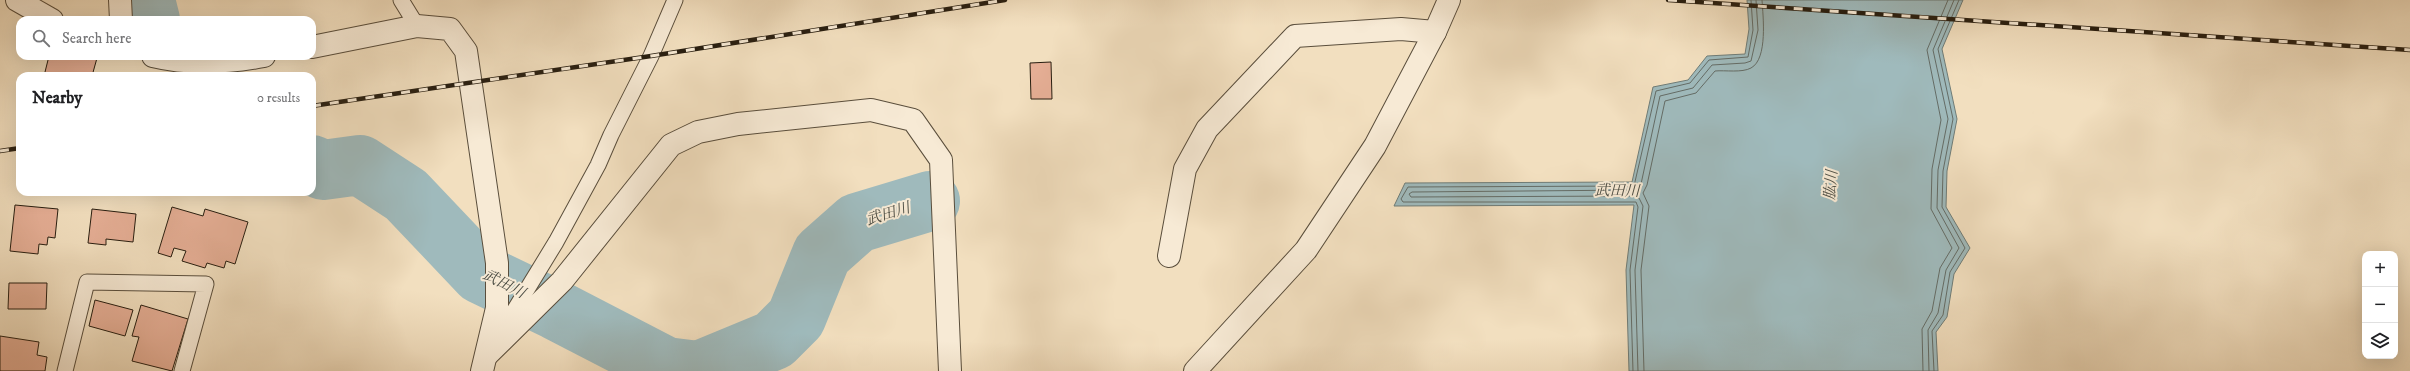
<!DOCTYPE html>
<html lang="en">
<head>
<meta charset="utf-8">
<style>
  body { margin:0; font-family:"IM FELL DW Pica","Noto Serif JP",serif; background:#f2f2f2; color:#202124 }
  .controls { position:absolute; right:12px; bottom:12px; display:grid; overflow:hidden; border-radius:8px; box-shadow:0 4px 16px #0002 }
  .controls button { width:36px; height:36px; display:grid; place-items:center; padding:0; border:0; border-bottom:1px solid #e0e0e0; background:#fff; color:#202124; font:20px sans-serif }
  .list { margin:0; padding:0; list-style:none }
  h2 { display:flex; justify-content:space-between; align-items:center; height:52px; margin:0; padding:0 16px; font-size:17px }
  h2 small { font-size:13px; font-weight:400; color:#757577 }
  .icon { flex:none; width:22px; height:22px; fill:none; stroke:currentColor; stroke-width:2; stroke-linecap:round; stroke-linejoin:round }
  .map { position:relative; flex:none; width:2410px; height:371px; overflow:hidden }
  .search { position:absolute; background:#fff; box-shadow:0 4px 16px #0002; left:16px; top:16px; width:300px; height:44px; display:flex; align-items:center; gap:10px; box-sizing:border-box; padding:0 14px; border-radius:12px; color:#757577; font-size:15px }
  .panel { position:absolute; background:#fff; box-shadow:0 4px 16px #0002; left:16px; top:72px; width:300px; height:124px; border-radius:12px }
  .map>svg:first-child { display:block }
  .water { fill:#9fbabc; stroke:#6f7c77 }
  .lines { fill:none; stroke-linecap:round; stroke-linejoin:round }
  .shore { stroke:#646c66; stroke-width:1 }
  .river { stroke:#9fbabc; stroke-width:60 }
  .building { fill:#e5ae95; stroke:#281e10 }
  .service-casing { stroke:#5a4e3c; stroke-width:17 }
  .minor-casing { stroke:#5a4e3c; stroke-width:24 }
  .tertiary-casing { stroke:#5a4e3c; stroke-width:24 }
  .service { stroke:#f7ead5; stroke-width:15 }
  .minor { stroke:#f7ead5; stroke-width:22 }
  .tertiary { stroke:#f7ead5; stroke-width:22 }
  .rail-casing { stroke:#281e10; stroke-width:4.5 }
  .rail { stroke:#f7ead5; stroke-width:3; stroke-dasharray:9; stroke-linecap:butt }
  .labels { text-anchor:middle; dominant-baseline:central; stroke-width:4; stroke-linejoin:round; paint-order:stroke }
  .water-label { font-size:15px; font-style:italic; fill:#4c4d44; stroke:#f7ead5 }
</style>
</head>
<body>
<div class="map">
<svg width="2410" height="371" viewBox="0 0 2410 371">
  <rect width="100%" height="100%" fill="#f2dfbf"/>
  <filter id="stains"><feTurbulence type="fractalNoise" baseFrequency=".005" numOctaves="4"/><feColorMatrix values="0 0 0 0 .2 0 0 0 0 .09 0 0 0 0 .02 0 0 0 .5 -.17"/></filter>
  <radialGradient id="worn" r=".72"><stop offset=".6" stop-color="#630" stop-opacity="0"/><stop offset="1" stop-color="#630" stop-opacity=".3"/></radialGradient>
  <polygon class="water" points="1747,0 1963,0 1942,49 1957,119 1947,171 1946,207 1970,248 1954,274 1947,317 1936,332 1938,371 1629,371 1626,270 1634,205 1394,206 1405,183 1632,182 1653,87 1688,80 1707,56 1745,54 1749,29"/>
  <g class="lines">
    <g class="shore">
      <polyline points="1633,371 1630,270 1638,207 1636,202 1403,202 1401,199 1408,187 1634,186 1656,91 1690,83 1709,60 1748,57 1753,30 1751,0"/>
      <polyline points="1638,371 1635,270 1643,206 1639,198 1633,196 1411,197 1409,194 1412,192 1636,190 1641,184 1660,96 1693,88 1712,65 1745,63 1751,61 1758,30 1756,0"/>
      <path d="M1644 371 1641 270 1649 206 1643 193 1647 185 1665 101 1696 93 1715 71C1725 70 1742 73 1751 68 1768 59 1763 16 1762 0"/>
      <polyline points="1923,371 1922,329 1932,311 1940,268 1952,248 1931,209 1932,169 1941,120 1927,50 1948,0"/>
      <polyline points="1929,371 1928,330 1938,313 1946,270 1959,248 1937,208 1938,170 1948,119 1933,50 1954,0"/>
      <polyline points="1934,371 1932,331 1943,315 1950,272 1965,248 1942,207 1943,171 1953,119 1938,49 1959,0"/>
    </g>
    <g class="river">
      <polyline points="145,0 150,20"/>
      <polyline points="312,165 323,170 360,165 406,195 481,274 556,310 666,367 698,371"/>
      <polyline points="699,371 774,340 796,318 822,254 857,223 930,201"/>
    </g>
  </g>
  <g class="building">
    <polygon points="49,56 93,56 97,58 92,76 44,76"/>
    <polygon points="1051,62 1052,99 1031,99 1030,63"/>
    <polygon points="15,205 58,209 55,238 48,237 47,245 39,244 38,254 10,251"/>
    <polygon points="172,207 203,216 205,209 248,222 235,264 226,261 224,268 207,263 205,268 182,261 186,251 174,248 171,257 158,253"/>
    <polygon points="92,209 136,214 133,242 106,239 106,245 88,243"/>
    <polygon points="9,283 47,283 46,309 8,309"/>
    <polygon points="95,300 133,310 125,336 89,326"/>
    <polygon points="141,305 188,319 172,371 132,361 139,337 132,336"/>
    <polygon points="0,336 39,342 37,355 47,357 45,371 0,371"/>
  </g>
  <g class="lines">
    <g class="service-casing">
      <g id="service">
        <polyline points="401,0 417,26"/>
        <polyline points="501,332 556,242 598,165 611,135 651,56 675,0"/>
        <polyline points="65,371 87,282 206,284 182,371"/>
      </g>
    </g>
    <g class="minor-casing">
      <g id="minor">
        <polyline points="17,0 52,20"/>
        <polyline points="120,0 121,20"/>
        <polyline points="312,47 417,26 450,29 466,51 497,263 497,308 482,371"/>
        <path d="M153 56C190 65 227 63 264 56"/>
        <polyline points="1169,256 1185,169 1207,129 1295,36 1401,29 1435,32"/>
        <polyline points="487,355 562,281 671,145 698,132 738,124 871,110 913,120 941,160 950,371"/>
      </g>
    </g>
    <g class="tertiary-casing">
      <polyline id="tertiary" points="1195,371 1306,250 1375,146 1435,32 1449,0"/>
    </g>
    <use href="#service" class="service"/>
    <use href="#minor" class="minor"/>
    <use href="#tertiary" class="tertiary"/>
    <g class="rail-casing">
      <g id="rail">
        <polyline points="1668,0 2410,50"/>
        <polyline points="312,106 651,56 1005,0"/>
        <polyline points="0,151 20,148"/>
      </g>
    </g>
    <use href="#rail" class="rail"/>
  </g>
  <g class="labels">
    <g class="water-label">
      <text transform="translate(1831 185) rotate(-85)">肱川</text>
      <text transform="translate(1617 191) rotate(1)">武田川</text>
      <text transform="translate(888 214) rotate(-17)">武田川</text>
      <text transform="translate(504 284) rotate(27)">武田川</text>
    </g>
  </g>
  <rect width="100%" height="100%" filter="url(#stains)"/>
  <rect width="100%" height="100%" fill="url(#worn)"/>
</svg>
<div class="controls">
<button>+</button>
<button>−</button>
<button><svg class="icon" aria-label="layers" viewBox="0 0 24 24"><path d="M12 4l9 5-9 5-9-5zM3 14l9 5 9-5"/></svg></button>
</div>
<div class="search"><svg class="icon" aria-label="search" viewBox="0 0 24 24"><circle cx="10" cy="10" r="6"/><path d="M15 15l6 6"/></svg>Search here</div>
<section class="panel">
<h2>Nearby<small>0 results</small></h2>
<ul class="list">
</ul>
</section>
</div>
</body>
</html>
